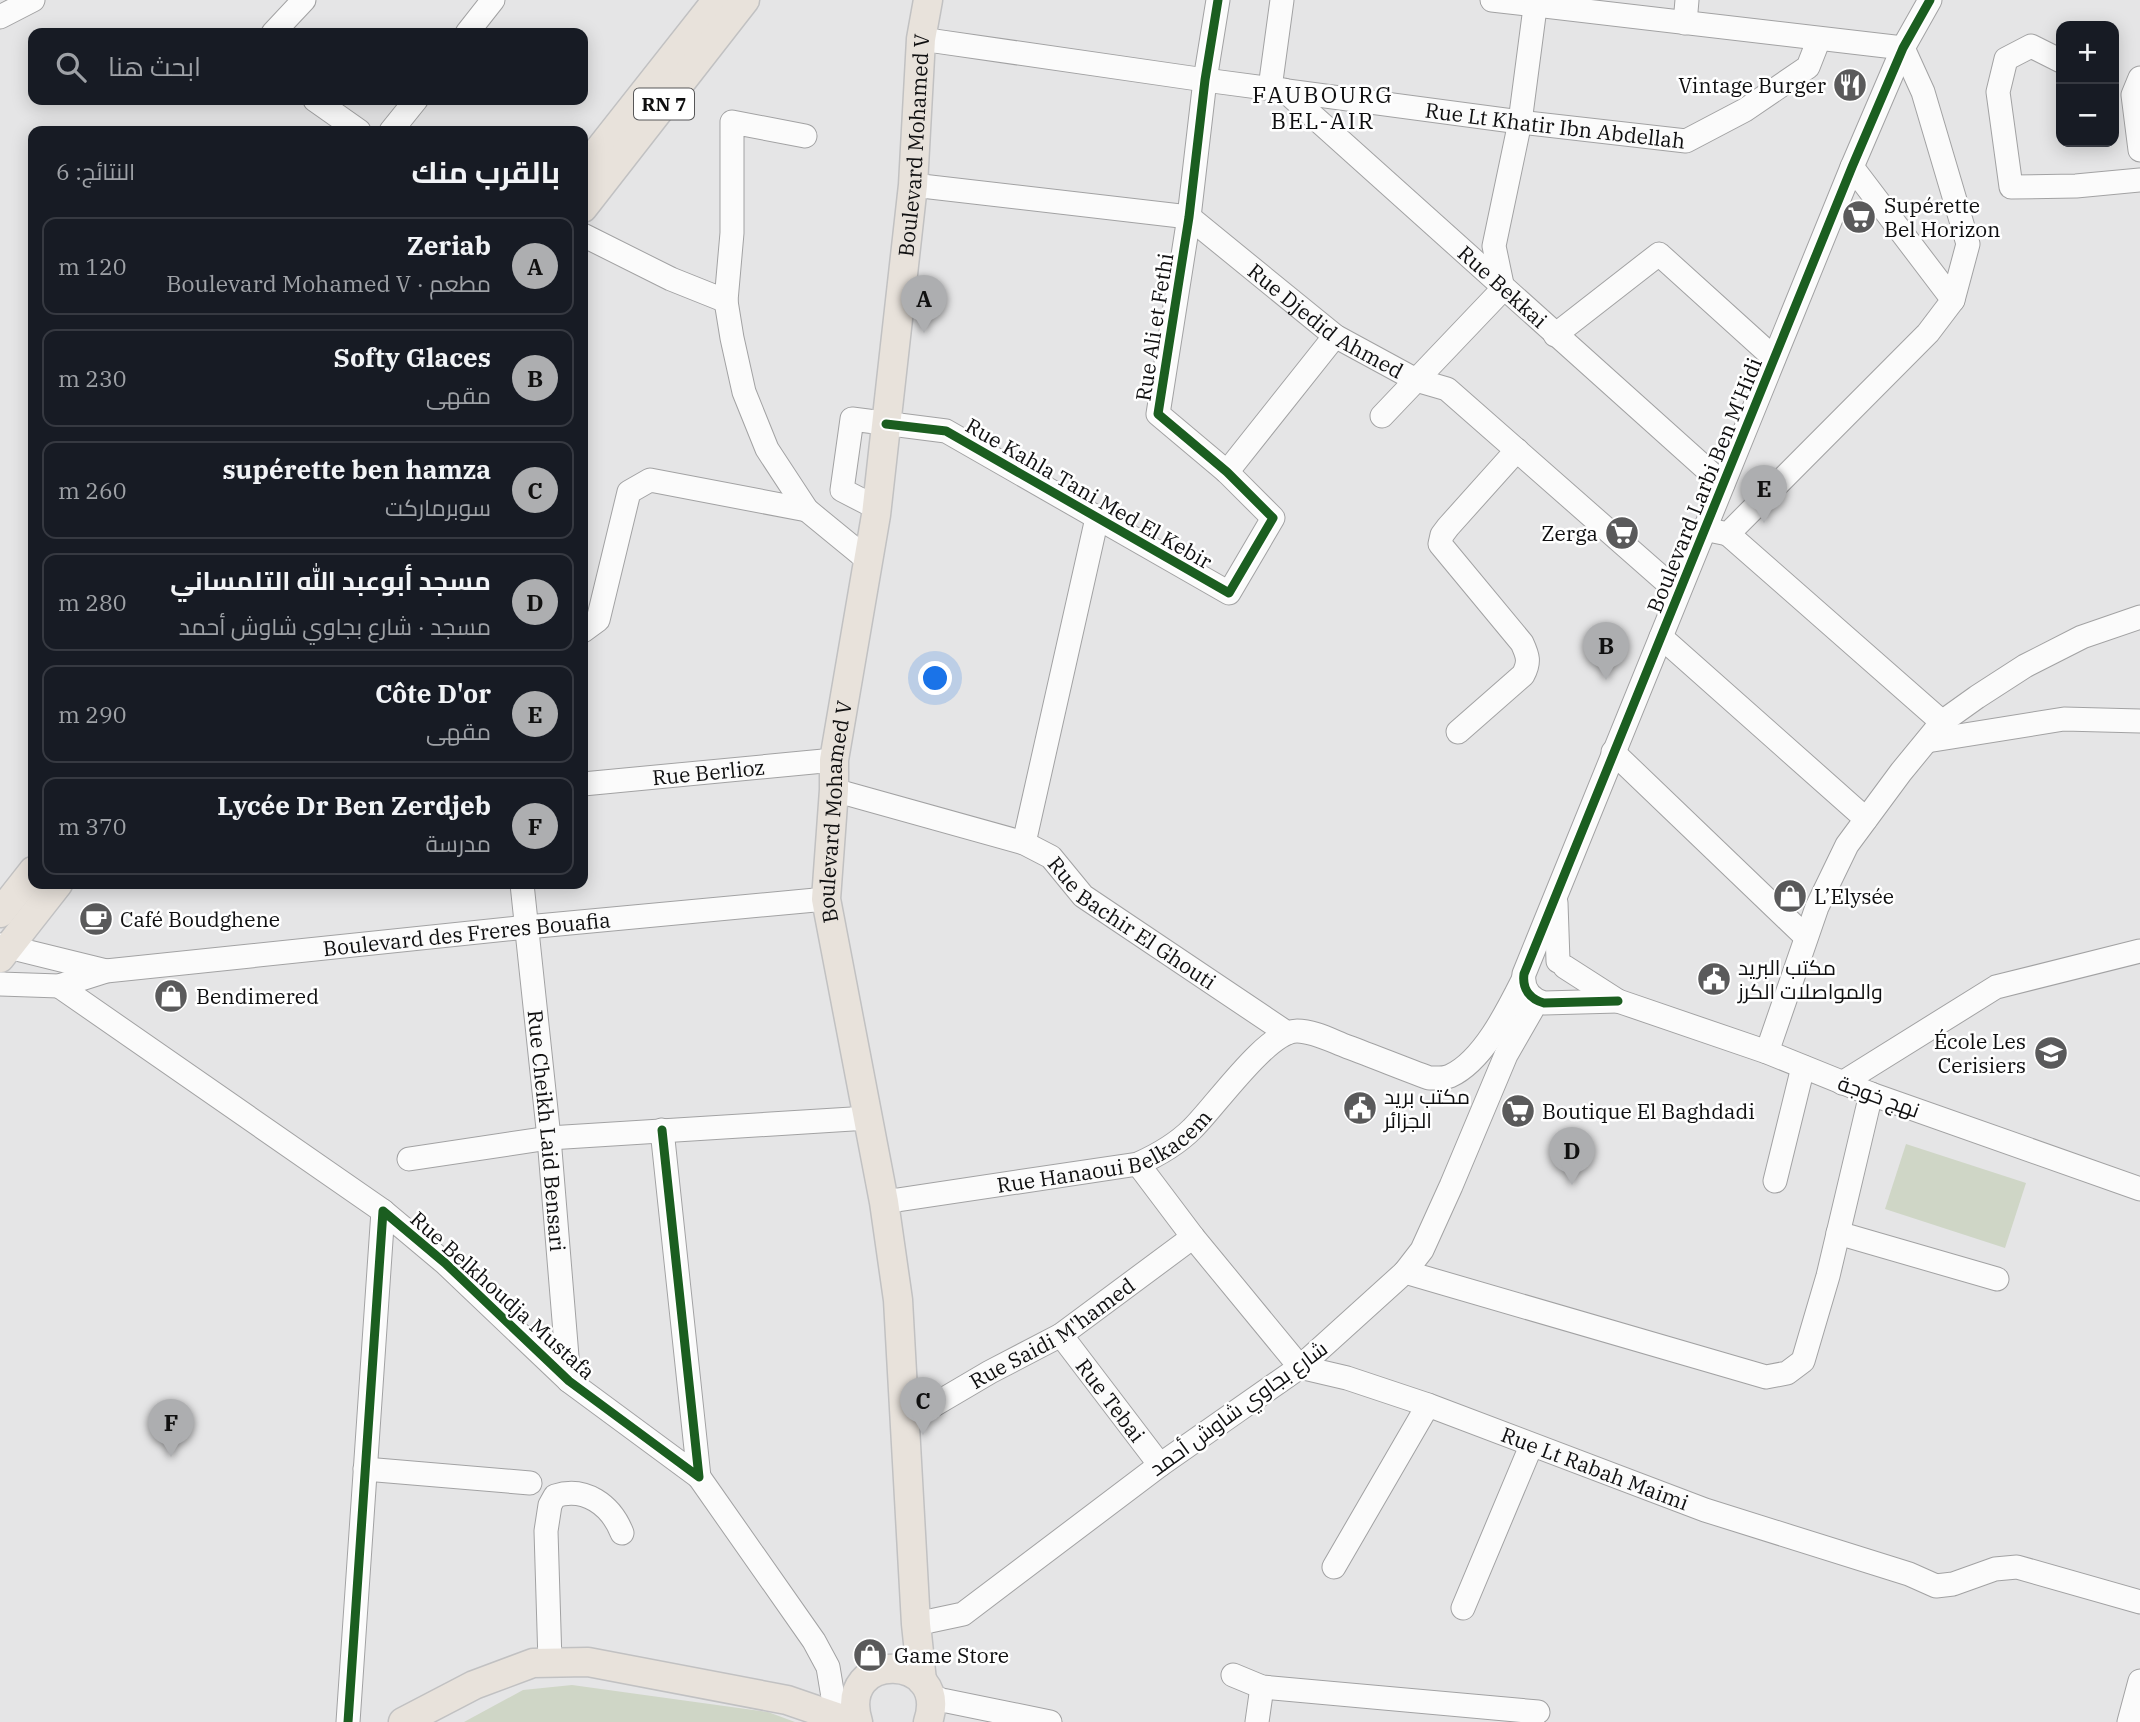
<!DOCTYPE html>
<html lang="ar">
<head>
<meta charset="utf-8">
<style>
  body { margin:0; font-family:"IBM Plex Serif",Cairo,serif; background:#20242c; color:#f1f3f6; direction:rtl }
  .controls { position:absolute; right:21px; top:21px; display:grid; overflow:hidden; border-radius:14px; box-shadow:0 4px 18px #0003 }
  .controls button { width:63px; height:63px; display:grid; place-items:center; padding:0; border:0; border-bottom:2px solid #363941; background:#171b24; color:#f1f3f6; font:35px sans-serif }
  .you { position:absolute; left:936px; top:679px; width:24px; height:24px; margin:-18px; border:5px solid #fff; border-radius:50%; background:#1a73e8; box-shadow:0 0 0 10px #1a73e833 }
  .badge { display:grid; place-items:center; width:46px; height:46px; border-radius:50%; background:#adaeb0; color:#111; font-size:23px; font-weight:700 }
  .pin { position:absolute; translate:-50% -58px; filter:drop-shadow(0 2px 4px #0008) }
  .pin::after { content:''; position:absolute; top:37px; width:24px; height:21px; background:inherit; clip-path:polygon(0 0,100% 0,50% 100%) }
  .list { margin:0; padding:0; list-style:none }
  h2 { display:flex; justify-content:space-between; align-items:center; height:91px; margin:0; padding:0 28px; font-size:30px }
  h2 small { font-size:23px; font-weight:400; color:#9ea1a6 }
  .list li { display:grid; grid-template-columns:46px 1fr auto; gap:21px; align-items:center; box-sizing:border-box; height:98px; margin:0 14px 14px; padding:0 14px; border:2px solid #363941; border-radius:14px }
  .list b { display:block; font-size:26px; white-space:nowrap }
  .list p { margin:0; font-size:23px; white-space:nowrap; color:#9ea1a6 }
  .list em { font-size:23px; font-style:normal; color:#9ea1a6 }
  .icon { flex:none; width:38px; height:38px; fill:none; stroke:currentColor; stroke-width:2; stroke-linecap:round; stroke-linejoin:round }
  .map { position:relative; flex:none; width:2140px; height:1722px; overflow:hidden; direction:ltr }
  .search { position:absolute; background:#171b24; box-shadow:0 4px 18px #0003; left:28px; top:28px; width:560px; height:77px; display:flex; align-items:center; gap:18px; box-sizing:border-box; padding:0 24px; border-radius:14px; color:#9ea1a6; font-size:26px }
  .panel { position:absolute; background:#171b24; box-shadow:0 4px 18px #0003; left:28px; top:126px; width:560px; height:763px; border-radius:14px; direction:rtl }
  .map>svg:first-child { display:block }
  .green { fill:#cfd6c6 }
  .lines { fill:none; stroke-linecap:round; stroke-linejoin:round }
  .minor-casing { stroke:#a2a2a3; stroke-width:25 }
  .major-casing { stroke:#c1c1c2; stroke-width:31 }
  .minor { stroke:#fbfbfb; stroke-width:23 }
  .major { stroke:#e8e2db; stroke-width:28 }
  .cycleway-casing { stroke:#fff; stroke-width:13 }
  .cycleway { stroke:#1b5e20; stroke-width:9 }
  .labels { text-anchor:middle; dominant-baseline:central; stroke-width:5; stroke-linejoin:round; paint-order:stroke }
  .shield { fill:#fff; stroke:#575758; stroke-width:2 }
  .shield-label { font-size:19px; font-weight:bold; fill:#0f0f10 }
  .poi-label { font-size:21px; fill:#0f0f10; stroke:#fff; text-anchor:start }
  .street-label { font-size:21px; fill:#0f0f10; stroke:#fff }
  .neighbourhood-label { font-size:23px; letter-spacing:2px; fill:#0f0f10; stroke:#fff }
</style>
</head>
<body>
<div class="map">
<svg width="2140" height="1722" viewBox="0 0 2140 1722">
  <rect width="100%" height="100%" fill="#e5e5e6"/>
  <g class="green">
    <polygon points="1906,1144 2026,1183 2005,1248 1885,1209"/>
    <polygon points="572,1685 768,1712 795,1722 464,1722 523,1690"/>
  </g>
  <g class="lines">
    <g class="minor-casing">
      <g id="minor">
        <polyline points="1492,0 1903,48"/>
        <polyline points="0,17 33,0"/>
        <polyline points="1685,23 1687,0"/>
        <polyline points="273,33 304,0"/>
        <polyline points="467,33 493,0"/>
        <path id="s1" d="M921 39 1205 80 1520 122 1686 141 1745 110 1808 67 1819 39"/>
        <polyline points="1903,48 1923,92 1968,244 1953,300"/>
        <polyline points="2061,61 2031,46 2006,59 1998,92 2011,187 2076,186 2140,180"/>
        <polyline points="2140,78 2133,95 2140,150"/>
        <polyline points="1270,88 1282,0"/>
        <path id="s2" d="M1284 90 1723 484"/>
        <polyline points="315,100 359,131"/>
        <polyline points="391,131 416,100"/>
        <path id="s3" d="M913 185 1189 217 1335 336 1416 380 1447 389 1678 592"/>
        <polyline points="583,235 671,279 726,301 732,233 732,122 805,136"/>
        <polyline points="726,301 732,338 744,392 767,449 807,510 868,560"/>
        <polyline points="1555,335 1659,254 1774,358"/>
        <polyline points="1382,416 1503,289 1494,246 1520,122 1536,0"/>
        <polyline points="1227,472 1335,336"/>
        <polyline points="877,508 842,490 852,419 946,431 1229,593 1273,518 1227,472 1158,414 1189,217 1205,80 1218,0"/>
        <path id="s4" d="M1097 518 1024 843 1051 857 1083 896 1287 1033"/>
        <polyline points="1704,529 1728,534 1928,333 1953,300 1852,167"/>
        <polyline points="1728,534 1942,722"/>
        <polyline points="583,631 598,620 629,492 650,480 807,510"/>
        <polyline points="1661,637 1866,819"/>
        <path d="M1458 732 1523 675C1530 662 1528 656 1522 643L1440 544 1442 535 1448 527 1517 450"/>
        <polyline points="1927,741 2064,719 2140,721"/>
        <polyline points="1613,752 1806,937"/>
        <path id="s5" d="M583 784 834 760"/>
        <polyline points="834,790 1024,843"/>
        <path id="s6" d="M522 884 549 1138 569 1381"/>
        <polyline points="1556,903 1558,961"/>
        <polyline points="0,945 106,971"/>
        <polyline points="1565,967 1618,1001 1767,1052 1871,1094 2140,1189"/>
        <path id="s7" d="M0 984 59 986 106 971 527 927 826 899"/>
        <polyline points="59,986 383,1211"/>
        <path d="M1618 1001 1544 1003C1530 999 1522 989 1524 974L1852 167 1903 48 1930 0"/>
        <polyline points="1767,1052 1817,907 1847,845 1901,772 1942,722 1977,697 2025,666 2082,637 2140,617"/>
        <polyline points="1842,1083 1996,987 2140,951"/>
        <polyline points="409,1159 549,1138 868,1118"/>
        <path id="s8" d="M1138 1164 1193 1237 1300 1367 1347 1378 1428 1405 1705 1510 1909 1574 1936 1586 1953 1584 1995 1569 2017 1567 2140 1602"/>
        <polyline points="1775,1181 1803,1067"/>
        <path id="s9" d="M884 1202 1138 1164C1158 1155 1176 1145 1192 1129 1214 1108 1267 1031 1297 1031 1314 1031 1332 1041 1348 1047 1375 1057 1402 1068 1429 1078 1436 1078 1443 1079 1450 1076 1483 1061 1508 1010 1523 980"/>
        <polyline points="1838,1233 1997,1279"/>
        <polyline points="1405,1272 1766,1377 1787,1373 1803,1361 1828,1276 1871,1094"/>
        <path id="s10" d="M1061 1335 1160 1465"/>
        <path id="s11" d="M905 1422 990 1372 1061 1335 1193 1237"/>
        <polyline points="365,1469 530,1483"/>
        <polyline points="699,1477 814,1641 828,1667 833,1697"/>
        <polyline points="1334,1567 1428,1405"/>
        <polyline points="1463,1608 1531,1446"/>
        <polyline points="916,1624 963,1614 1160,1465 1300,1367 1405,1272 1422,1250 1451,1186 1506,1055 1537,1001"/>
        <path d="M550 1662 546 1531 550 1505 555 1496C585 1486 611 1505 622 1533"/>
        <polyline points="1233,1675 1262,1687 1538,1712"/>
        <polyline points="930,1696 942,1700 1050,1722"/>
        <polyline points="348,1722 383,1211 445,1263 569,1381 699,1477 662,1130"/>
        <polyline points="1257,1722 1262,1687"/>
        <polyline points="2129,1722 2140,1681"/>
      </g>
    </g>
    <g class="major-casing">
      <g id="major">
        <polyline points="583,170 717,0"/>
        <polyline points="583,208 745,0"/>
        <polyline points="0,913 33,871"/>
        <polyline points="0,958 58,884"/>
        <path id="s12" d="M922 1681 916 1624 898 1300 884 1202 826 899 834 790V760L876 515 913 185 921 39 928 0"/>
        <polyline points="403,1722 474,1685 533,1663 588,1662 787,1700 851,1722"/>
        <path d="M858 1722C836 1649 951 1653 928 1722"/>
      </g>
    </g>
    <use href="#minor" class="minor"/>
    <use href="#major" class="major"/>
    <g class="cycleway-casing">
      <g id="cycleway">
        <polyline points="886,424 946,431 1229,593 1273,518 1227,472 1158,414 1189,217 1205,80 1218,0"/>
        <path d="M1618 1001 1544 1003C1530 999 1522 989 1524 974L1852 167 1903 48 1930 0"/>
        <polyline points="348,1722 383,1211 445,1263 569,1381 699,1477 662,1130"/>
      </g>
    </g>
    <use href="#cycleway" class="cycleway"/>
  </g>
  <defs>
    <g id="restaurant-disc" transform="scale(1.75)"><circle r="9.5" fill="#5a5a5b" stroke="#fff"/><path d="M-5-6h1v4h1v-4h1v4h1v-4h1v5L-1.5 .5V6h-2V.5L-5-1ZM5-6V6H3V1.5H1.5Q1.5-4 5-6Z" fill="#fff"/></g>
    <g id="supermarket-disc" transform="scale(1.75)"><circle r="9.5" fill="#5a5a5b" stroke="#fff"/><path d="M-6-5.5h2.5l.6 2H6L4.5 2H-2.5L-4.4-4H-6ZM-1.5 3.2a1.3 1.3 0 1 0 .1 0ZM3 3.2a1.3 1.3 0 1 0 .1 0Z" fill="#fff"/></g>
    <g id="shop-disc" transform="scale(1.75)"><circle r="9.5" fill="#5a5a5b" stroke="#fff"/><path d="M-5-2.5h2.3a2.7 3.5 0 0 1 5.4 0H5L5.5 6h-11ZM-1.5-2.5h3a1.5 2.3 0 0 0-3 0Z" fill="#fff"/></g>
    <g id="cafe-disc" transform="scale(1.75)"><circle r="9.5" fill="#5a5a5b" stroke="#fff"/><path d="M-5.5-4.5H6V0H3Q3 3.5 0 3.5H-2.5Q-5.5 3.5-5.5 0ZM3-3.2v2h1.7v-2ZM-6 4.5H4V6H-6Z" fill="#fff"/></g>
    <g id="civic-disc" transform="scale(1.75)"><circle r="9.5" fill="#5a5a5b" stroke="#fff"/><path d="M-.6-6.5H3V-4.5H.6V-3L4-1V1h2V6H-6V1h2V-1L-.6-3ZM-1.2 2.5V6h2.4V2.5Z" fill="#fff"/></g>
    <g id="school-disc" transform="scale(1.75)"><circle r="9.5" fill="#5a5a5b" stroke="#fff"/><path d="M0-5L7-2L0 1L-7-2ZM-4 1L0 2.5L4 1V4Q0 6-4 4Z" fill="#fff"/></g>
  </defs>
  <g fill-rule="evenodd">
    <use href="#restaurant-disc" x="1850" y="85"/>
    <use href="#supermarket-disc" x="1859" y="217"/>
    <use href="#supermarket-disc" x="1622" y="533"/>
    <use href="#shop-disc" x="1790" y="896"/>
    <use href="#cafe-disc" x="96" y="919"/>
    <use href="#civic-disc" x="1714" y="979"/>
    <use href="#shop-disc" x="171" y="996"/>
    <use href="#school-disc" x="2051" y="1053"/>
    <use href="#civic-disc" x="1360" y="1108"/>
    <use href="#supermarket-disc" x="1518" y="1111"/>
    <use href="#shop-disc" x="870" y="1655"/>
  </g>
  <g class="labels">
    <rect class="shield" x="634" y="88.5" width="60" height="31" rx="5"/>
    <g class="shield-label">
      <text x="664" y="104">RN 7</text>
    </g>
    <g class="poi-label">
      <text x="1826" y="85" text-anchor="end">Vintage Burger</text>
      <text x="1884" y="205">Supérette<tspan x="1884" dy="24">Bel Horizon</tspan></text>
      <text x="1598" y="533" text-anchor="end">Zerga</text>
      <text x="1814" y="896">L’Elysée</text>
      <text x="120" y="919">Café Boudghene</text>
      <text x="1738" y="967">مكتب البريد<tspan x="1738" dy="24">والمواصلات الكرز</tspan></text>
      <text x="196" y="996">Bendimered</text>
      <text x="2026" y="1041" text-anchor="end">École Les<tspan x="2026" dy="24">Cerisiers</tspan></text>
      <text x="1384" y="1096">مكتب بريد<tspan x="1384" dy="24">الجزائر</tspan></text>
      <text x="1542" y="1111">Boutique El Baghdadi</text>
      <text x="894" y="1655">Game Store</text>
    </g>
    <g class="street-label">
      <text stroke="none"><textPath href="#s1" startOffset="640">Rue Lt Khatir Ibn Abdellah</textPath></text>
      <text stroke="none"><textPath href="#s12" startOffset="1549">Boulevard Mohamed V</textPath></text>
      <text stroke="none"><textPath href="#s2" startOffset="294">Rue Bekkai</textPath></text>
      <text stroke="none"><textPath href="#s3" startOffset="450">Rue Djedid Ahmed</textPath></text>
      <text transform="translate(1154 327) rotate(-81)">Rue Ali et Fethi</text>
      <text transform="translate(1704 485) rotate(-68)">Boulevard Larbi Ben M'Hidi</text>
      <text transform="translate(1089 493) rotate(30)">Rue Kahla Tani Med El Kebir</text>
      <text stroke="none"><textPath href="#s5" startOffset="126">Rue Berlioz</textPath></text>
      <text stroke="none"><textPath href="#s12" startOffset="877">Boulevard Mohamed V</textPath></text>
      <text stroke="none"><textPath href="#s4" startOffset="469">Rue Bachir El Ghouti</textPath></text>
      <text stroke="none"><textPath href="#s7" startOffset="471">Boulevard des Freres Bouafia</textPath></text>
      <text transform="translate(1879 1096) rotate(20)">نهج خوجة</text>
      <text stroke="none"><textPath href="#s6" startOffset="248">Rue Cheikh Laid Bensari</textPath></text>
      <text stroke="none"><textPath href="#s9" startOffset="229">Rue Hanaoui Belkacem</textPath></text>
      <text transform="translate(503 1295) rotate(42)">Rue Belkhoudja Mustafa</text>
      <text stroke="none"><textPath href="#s11" startOffset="172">Rue Saidi M'hamed</textPath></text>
      <text stroke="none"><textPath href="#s10" startOffset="82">Rue Tebai</textPath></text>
      <text transform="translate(1238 1408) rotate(-36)">شارع بجاوي شاوش أحمد</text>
      <text stroke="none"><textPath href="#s8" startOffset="572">Rue Lt Rabah Maimi</textPath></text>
    </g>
    <g class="neighbourhood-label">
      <text x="1323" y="94">FAUBOURG<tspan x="1323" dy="26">BEL-AIR</tspan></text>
    </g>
  </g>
</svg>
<div class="controls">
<button>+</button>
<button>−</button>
</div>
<div class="you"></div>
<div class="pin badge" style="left:924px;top:333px">A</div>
<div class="pin badge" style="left:1606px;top:680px">B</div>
<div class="pin badge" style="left:923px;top:1435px">C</div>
<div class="pin badge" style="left:1572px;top:1185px">D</div>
<div class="pin badge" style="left:1764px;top:523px">E</div>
<div class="pin badge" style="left:171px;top:1457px">F</div>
<div class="search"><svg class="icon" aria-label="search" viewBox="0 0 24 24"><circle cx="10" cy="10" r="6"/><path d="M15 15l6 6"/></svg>ابحث هنا</div>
<section class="panel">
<h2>بالقرب منك<small>النتائج: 6</small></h2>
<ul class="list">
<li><span class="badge">A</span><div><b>Zeriab</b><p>مطعم · Boulevard Mohamed V</p></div><em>120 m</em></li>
<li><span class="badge">B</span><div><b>Softy Glaces</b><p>مقهى</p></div><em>230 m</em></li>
<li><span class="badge">C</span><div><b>supérette ben hamza</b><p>سوبرماركت</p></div><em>260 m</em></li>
<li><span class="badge">D</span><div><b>مسجد أبوعبد الله التلمساني</b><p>مسجد · شارع بجاوي شاوش أحمد</p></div><em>280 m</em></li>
<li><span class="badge">E</span><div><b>Côte D'or</b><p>مقهى</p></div><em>290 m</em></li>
<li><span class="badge">F</span><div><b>Lycée Dr Ben Zerdjeb</b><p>مدرسة</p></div><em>370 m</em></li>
</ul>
</section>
</div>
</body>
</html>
